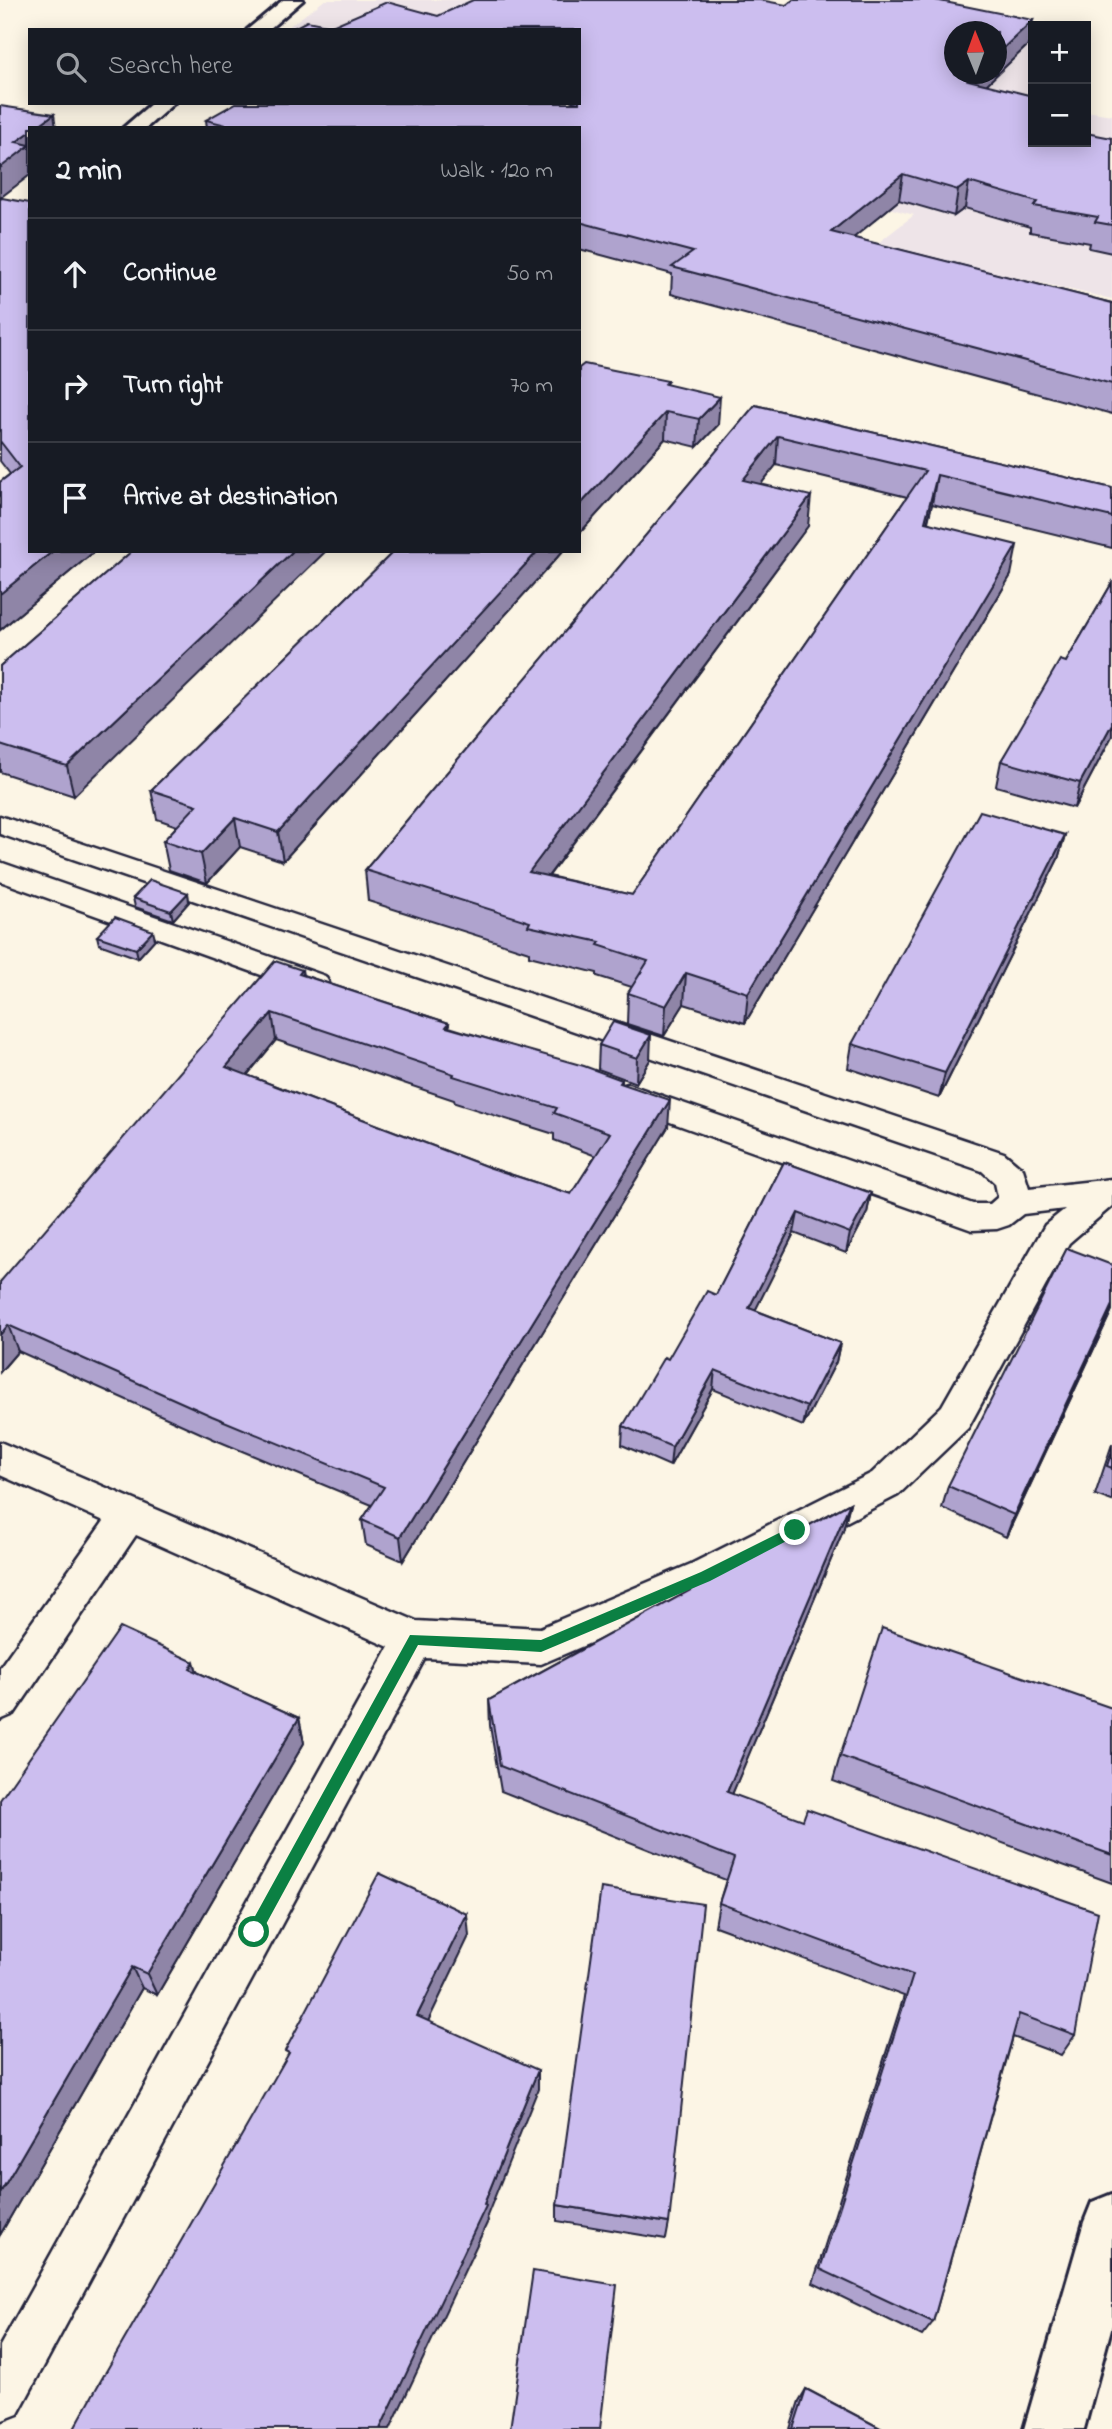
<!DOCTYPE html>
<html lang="en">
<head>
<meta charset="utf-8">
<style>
  body { margin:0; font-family:"Indie Flower",sans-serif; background:#20242c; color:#f1f3f6 }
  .controls { position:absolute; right:21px; top:21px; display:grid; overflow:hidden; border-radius:0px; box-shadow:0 4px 18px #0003 }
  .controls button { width:63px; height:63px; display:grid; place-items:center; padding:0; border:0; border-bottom:2px solid #363941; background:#171b24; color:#f1f3f6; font:35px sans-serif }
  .compass { position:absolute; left:944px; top:21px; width:63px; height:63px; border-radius:50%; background:#171b24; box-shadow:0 4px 18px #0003; rotate:359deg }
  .stop { position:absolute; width:21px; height:21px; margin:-16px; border:5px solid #0b8043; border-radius:50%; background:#fff }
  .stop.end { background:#0b8043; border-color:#fff; box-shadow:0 2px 7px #0008 }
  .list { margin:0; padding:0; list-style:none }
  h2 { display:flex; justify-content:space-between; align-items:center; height:91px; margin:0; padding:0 28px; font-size:30px }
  h2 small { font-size:23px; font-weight:400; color:#9ea1a6 }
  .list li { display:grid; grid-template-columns:46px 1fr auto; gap:21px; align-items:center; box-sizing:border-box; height:112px; padding:0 28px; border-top:2px solid #363941 }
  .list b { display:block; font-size:26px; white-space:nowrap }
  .list em { font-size:23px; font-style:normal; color:#9ea1a6 }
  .icon { flex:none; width:38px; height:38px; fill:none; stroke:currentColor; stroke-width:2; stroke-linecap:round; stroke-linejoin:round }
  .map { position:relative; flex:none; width:1112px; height:2429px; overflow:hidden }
  .search { position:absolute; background:#171b24; box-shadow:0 4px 18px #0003; left:28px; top:28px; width:553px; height:77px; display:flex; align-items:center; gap:18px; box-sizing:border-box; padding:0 24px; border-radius:0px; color:#9ea1a6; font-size:26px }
  .panel { position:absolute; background:#171b24; box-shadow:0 4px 18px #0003; left:28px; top:126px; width:553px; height:427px; border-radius:0px }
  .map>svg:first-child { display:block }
  .built { fill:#eee4e8; fill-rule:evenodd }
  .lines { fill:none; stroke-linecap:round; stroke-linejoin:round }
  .street-casing { stroke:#22223b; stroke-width:5 }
  .secondary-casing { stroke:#22223b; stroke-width:6 }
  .street { fill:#fcf5e5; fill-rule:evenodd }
  .secondary { fill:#fcf5e5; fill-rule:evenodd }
  .wall { fill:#afa3ce; stroke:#22223b; stroke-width:2; fill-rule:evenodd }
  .shaded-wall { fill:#8f85a7; stroke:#22223b; stroke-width:2 }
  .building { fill:#ccbeef; stroke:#22223b; stroke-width:2; fill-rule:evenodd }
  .route { fill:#0b8043 }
</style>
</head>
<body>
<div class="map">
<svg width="1112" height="2429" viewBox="0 0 1112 2429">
  <rect width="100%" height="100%" fill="#fcf5e5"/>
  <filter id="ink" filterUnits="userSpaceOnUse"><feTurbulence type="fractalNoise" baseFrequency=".0143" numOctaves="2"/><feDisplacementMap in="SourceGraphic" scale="14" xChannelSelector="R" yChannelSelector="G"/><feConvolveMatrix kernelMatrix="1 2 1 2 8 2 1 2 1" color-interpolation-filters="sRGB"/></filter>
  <g filter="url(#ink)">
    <path class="built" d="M325 0H521L926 15 1033 36V142H1086V111L1112 115V299L874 246 914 215 504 103H579V30H284ZM954 32H996V74H954Z"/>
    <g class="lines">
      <g class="street-casing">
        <g id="street">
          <polygon points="0,816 1004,1153 1023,1169 1029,1188 1112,1179 1112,1206 1069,1243 968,1428 898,1495 719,1588 541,1664 425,1658 18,2414 0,2421 0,2346 389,1647 136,1535 14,1714 0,1720 0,1667 104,1521 0,1475 0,1442 416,1621 540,1628 691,1564 872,1473 942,1406 1045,1225 1065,1209 1023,1214 1009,1225 997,1229 972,1230 617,1103 612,1095 617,1087 628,1084 973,1204 990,1204 998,1197 995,1183 982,1171 0,834"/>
          <polygon points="0,862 325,976 329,983 325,990 314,993 303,990 0,881"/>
        </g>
      </g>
      <g class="secondary-casing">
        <g id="secondary">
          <polygon points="283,0 303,0 268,30 247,30"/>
          <polygon points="152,103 174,103 146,128 123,128"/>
          <polygon points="1112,2194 1112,2325 1084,2429 1024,2429 1084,2222 1092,2202"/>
        </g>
      </g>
      <use href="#street" class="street"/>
      <use href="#secondary" class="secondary"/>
    </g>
    <g class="wall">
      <polygon points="786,5 1029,44 986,84 1033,142 1112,138 1112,253 1089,248 1090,243 1030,232 1030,227 965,208 954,216 899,200 853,238 1112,303 1112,414 671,294 672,274 579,249 579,128 207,128 206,120 579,103 332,26 438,16"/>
      <polygon points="0,199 30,551 95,551 0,630 0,482 10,474 0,461"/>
      <polygon points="668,385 718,425 697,447 665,439 579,534"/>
      <path d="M755 405 1112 488V548L932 504 928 522 1011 575 745 1023 684 1004 664 1036 627 1024 628 993 632 987 597 976V973L529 956V952L368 901 365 870ZM776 465 907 497 632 895 549 876 808 526 761 484Z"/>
      <polygon points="132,551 74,796 0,772 0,666"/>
      <polygon points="394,551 563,551 283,861 240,847 207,883 169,870 163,841 177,826 157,819 151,790"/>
      <polygon points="1112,583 1112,736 1074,808 996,786 1001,761 1066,662"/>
      <polygon points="1065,835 1058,859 939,1098 848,1068 852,1044"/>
      <polygon points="188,893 189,902 173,920 135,907 133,898"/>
      <polygon points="97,936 155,939 138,958 99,944"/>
      <path d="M302 970 303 975 449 1023V1027L622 1080V1084L668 1127 403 1561 366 1545 362 1520 372 1505 218 1441 18 1351 0 1372V1282ZM276 1040 454 1100 455 1103 554 1134V1140L596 1156 571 1194 488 1167 247 1075Z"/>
      <polygon points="599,1045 650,1060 636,1083 598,1069"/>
      <polygon points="784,1162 871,1193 867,1213 846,1253 794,1233 755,1310 840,1343 836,1362 803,1426 713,1389 670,1466 622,1445 623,1426 668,1359 716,1295"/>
      <polygon points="1112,1265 1112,1310 1006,1537 942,1508 948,1486"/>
      <polygon points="1112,1444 1112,1501 1095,1495"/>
      <polygon points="850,1503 843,1531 732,1794 1075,2035 1061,2055 1013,2037 933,2322 922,2336 813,2283 904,1996 715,1926 719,1903 726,1880 501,1791 490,1726 489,1700"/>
      <polygon points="194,1662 197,1672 299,1718 304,1743 157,1995 142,1988 0,2235"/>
      <polygon points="1112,1708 1112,1883 833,1781 840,1756"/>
      <polygon points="557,2205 669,2223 666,2239 557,2221"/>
      <polygon points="806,2389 882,2429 790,2429 799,2401"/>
    </g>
    <g class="shaded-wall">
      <polygon points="1033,20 1029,44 965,105 968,80 975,74 997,74 997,54"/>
      <polygon points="54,114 56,128 35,128"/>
      <polygon points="30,132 30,175 0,198 0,168 16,142"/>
      <polygon points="903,174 899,200 828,259 831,232"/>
      <polygon points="969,182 965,208 954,216 958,190"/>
      <polygon points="720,397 718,425 697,447 699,419"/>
      <polygon points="666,412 665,439 579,534 579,506"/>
      <polygon points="778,436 776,465 741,509 743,480"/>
      <polygon points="937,475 932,504 920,551 925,522"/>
      <polygon points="811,496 808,526 529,902 529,872"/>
      <polygon points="1017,545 1011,575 745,1023 748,993"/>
      <polygon points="53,551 95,551 0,630 0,594"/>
      <polygon points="293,551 326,551 74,796 67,766"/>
      <polygon points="538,551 563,551 283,861 278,832"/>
      <polygon points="1112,724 1112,736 1074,808 1080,783"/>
      <polygon points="235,818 240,847 207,883 201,854"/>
      <polygon points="1065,835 1058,859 939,1098 945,1073"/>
      <polygon points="188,893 189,902 173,920 171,911"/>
      <polygon points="153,931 155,939 138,958 136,949"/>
      <polygon points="686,973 684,1004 664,1036 666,1006"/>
      <polygon points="272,1013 276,1040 231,1095 226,1067"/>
      <polygon points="651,1035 650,1060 636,1083 637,1058"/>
      <polygon points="670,1100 668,1127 403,1561 400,1537"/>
      <polygon points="871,1193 867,1213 846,1253 850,1233"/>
      <polygon points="798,1213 794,1233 747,1327 749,1308"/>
      <polygon points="1112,1305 1112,1310 1006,1537 1014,1515"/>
      <polygon points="8,1325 18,1351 0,1372 0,1335"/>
      <polygon points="840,1343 836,1362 803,1426 807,1407"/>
      <polygon points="715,1370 713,1389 670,1466 672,1447"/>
      <polygon points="850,1503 843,1531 723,1816 727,1792"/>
      <polygon points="194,1662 202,1688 190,1669"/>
      <polygon points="299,1718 304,1743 157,1995 147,1974"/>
      <polygon points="467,1914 469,1936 421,2036 417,2016"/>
      <polygon points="132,1967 142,1988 0,2235 0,2193"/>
      <polygon points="538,2070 538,2089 487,2216 488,2221 390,2429 380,2429 484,2204"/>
    </g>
    <g class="building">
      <polygon points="473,0 760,0 786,5 793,0 935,0 1033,20 997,54 997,32 955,32 955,74 975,74 968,80 1033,96 1033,142 1086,142 1086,133 1112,138 1112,225 1095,222 1098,217 1034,206 1037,202 969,182 958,190 903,174 831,232 1112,303 1112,384 672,267 693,252 579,222 579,128 238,128 206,120 236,103 579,103 579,30 290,30 307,21 332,26 387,2 438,16"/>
      <polygon points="0,106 54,114 35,128 30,128 30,132 16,142 30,145 0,168"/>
      <polygon points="2,198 30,203 30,551 53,551 0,594 0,482 20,467 0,441 0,199"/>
      <polygon points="584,364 668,381 665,384 720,397 699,419 666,412 579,506 579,368"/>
      <path d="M755 405 1112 488V517L937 475 925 522 1017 545 748 993 686 973 666 1006 628 993 648 961 598 945 600 942 528 926 530 922 365 870ZM778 436 925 471 632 895 529 872 811 496 743 480Z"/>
      <polygon points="132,551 293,551 67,766 0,745 0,666"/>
      <polygon points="394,551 538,551 278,832 235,818 201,854 163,841 197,805 151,790"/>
      <polygon points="1112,583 1112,724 1080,783 1001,761 1060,660 1066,662"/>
      <polygon points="980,811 1065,835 945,1073 852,1044"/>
      <polygon points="150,880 188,893 171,911 133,898"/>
      <polygon points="115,917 153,931 136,949 97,936"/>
      <path d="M275 961 302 970 299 974 449 1023 446 1027 584 1066 622 1080 620 1083 670 1100 400 1537 362 1520 384 1487 212 1416 8 1325 0 1335V1282ZM272 1013 454 1074 453 1076 557 1108 554 1113 610 1133 571 1194 488 1167 226 1067Z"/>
      <polygon points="613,1022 651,1035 637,1058 599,1045"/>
      <polygon points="784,1162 871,1193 850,1233 798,1213 749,1308 840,1343 807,1407 715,1370 672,1447 623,1426 664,1357 668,1359 707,1291 716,1295"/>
      <polygon points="1067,1248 1112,1265 1112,1305 1014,1515 948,1486"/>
      <polygon points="1112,1451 1112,1468 1107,1466"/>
      <polygon points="850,1503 727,1792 803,1820 807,1809 1098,1912 1075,2035 1019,2014 933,2322 820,2269 913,1975 719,1903 734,1858 500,1766 489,1700"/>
      <polygon points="120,1628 194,1662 190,1669 299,1718 147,1974 132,1967 0,2193 0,1800"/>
      <polygon points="882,1628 1112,1708 1112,1855 840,1756"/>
      <polygon points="379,1873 467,1914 417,2016 538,2070 484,2204 486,2206 380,2429 74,2429 96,2389 289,2053 285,2051"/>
      <polygon points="601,1888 703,1904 669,2223 557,2205"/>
      <polygon points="533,2271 617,2285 600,2429 510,2429"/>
      <polygon points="806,2389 882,2429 793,2429"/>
    </g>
  </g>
  <polygon class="route" points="795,1525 802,1530 800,1534 710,1581 541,1652 418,1645 259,1937 249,1937 249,1927 410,1635 541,1640 701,1572"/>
</svg>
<div class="controls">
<button>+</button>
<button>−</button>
</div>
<svg class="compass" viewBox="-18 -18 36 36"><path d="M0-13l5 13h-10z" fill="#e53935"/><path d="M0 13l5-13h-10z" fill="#9ea1a6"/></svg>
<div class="stop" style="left:254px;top:1932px"></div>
<div class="stop end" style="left:795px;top:1530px"></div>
<div class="search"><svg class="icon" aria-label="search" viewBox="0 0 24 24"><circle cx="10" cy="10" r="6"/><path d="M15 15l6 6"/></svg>Search here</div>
<section class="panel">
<h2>2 min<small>Walk · 120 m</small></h2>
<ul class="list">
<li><svg class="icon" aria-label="ahead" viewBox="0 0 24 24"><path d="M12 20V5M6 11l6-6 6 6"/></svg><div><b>Continue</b></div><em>50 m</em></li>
<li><svg class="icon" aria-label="right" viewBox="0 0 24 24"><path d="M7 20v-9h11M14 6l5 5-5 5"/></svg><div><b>Turn right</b></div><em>70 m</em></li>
<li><svg class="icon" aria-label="arrive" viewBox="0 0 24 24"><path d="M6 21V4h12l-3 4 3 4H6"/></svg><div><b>Arrive at destination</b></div></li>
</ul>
</section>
</div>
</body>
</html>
